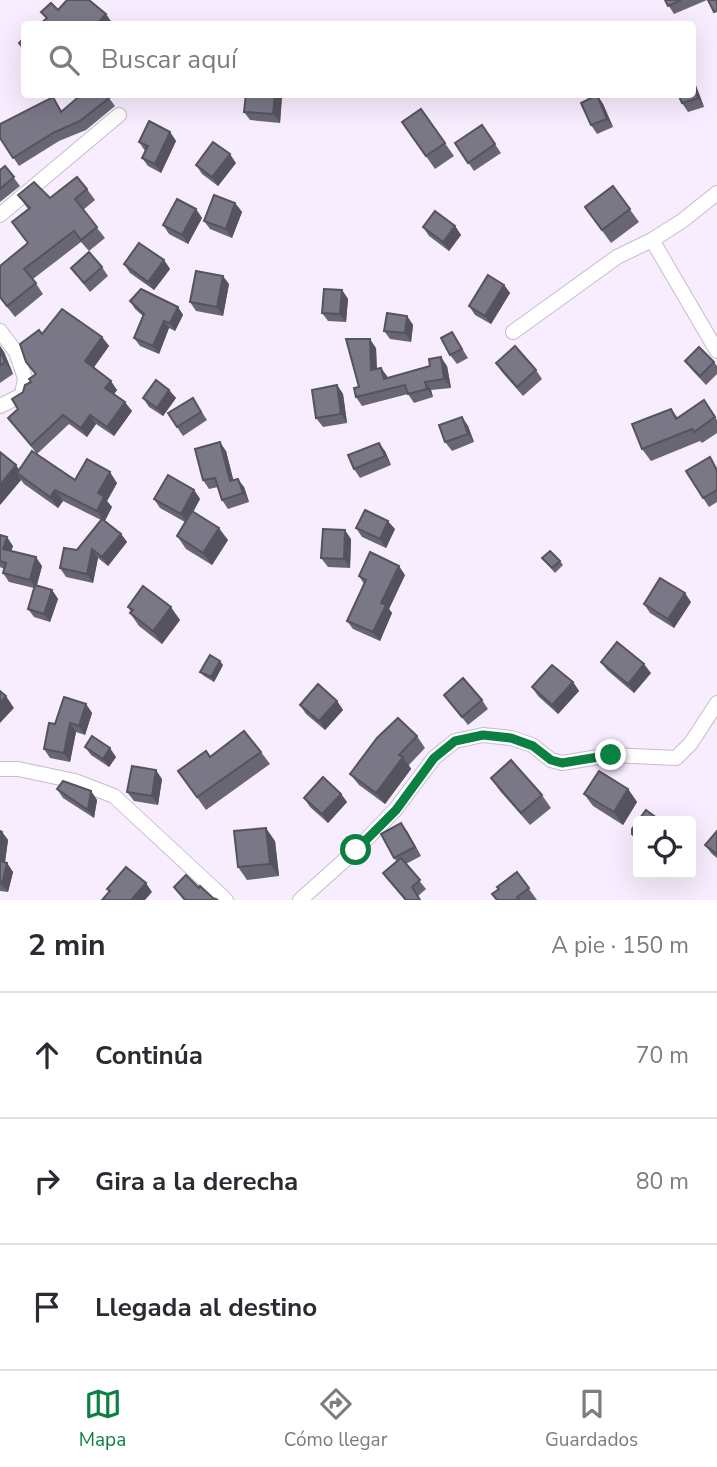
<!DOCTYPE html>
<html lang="es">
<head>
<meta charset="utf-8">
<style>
  body { margin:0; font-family:"Nunito Sans",sans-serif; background:#f7f7f7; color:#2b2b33 }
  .controls { position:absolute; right:21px; bottom:21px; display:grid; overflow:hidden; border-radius:7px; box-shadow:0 7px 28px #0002 }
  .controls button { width:63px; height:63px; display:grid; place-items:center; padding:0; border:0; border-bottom:2px solid #e1e1e2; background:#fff; color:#2b2b33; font:35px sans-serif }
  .stop { position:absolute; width:21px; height:21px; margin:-16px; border:5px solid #0b8043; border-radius:50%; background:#fff }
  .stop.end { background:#0b8043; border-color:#fff; box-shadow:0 2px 7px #0008 }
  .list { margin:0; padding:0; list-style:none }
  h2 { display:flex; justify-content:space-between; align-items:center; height:91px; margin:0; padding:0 28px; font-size:30px }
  h2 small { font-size:23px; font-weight:400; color:#7c7c81 }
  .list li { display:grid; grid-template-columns:46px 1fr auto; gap:21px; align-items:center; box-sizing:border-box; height:126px; padding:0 28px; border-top:2px solid #e1e1e2 }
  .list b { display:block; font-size:26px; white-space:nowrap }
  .list em { font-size:23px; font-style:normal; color:#7c7c81 }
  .icon { flex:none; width:38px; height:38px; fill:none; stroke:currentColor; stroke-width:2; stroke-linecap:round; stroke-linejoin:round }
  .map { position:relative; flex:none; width:717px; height:900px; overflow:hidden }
  .search { position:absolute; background:#fff; box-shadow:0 7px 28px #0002; left:21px; right:21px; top:21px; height:77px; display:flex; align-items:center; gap:18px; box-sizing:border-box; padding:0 24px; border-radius:7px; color:#7c7c81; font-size:26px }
  .sheet { height:469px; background:#fff }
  nav { display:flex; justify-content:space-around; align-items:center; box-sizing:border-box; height:98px; border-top:2px solid #e1e1e2; background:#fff; font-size:19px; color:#7c7c81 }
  nav a { display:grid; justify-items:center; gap:4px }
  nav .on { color:#0b8043 }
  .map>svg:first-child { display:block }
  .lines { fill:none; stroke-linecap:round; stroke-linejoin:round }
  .minor-casing { stroke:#c7bccc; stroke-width:16 }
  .minor { stroke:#fff; stroke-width:14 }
  .wall { fill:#696674 }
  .shaded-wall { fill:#55535e }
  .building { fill:#7a7787; stroke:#55535e; stroke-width:2 }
  .route { stroke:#0b8043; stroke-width:9 }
</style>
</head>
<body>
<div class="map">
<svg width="717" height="900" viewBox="0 0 717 900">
  <rect width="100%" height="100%" fill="#f8edfe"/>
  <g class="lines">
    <g class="minor-casing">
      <g id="minor">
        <polyline points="0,215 119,115"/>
        <polyline points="652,240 717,351"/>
        <polyline points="0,331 16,352 25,378 22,395 0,406"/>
        <polyline points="513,332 617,257 652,240 682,221 717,193"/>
        <polyline points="0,769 18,769 75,781 114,796 226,900"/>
        <polyline points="300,900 356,850 395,810 434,758 455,741 483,735 511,738 532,745 551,760 562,763 611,755 676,758 691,743 717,703"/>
      </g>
    </g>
    <use href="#minor" class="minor"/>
  </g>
  <g class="wall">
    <polygon points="665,0 707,0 674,14"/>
    <polygon points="695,83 704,107 688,112 682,103"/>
    <polygon points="106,94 115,106 86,130 59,141 19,166 0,138 53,97 62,111"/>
    <polygon points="597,95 603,104 613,127 597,134 591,125"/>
    <polygon points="282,96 280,123 250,120 244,112"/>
    <polygon points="421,109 454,156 435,169 402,122"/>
    <polygon points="482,125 501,153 474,171 455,143"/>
    <polygon points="170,132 176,141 161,173 148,166 142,158 145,151 139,142"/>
    <polygon points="236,163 218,186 202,174 196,165"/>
    <polygon points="5,166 20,186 0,202 0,170"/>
    <polygon points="613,186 639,222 611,243 585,207"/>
    <polygon points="87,189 95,200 83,210 105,238 89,251 81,242 33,279 43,294 15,317 0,298 0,266 28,244 12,222 28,209 18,195 50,198"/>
    <polygon points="235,203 242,212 232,238 210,229 204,221"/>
    <polygon points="196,209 202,218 188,244 169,234 163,225"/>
    <polygon points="455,226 461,235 449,251 429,236 423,227"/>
    <polygon points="164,260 170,269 154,290 130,273 124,264"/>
    <polygon points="102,267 108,276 90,292 71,268"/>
    <polygon points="229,284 223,316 196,311 190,302"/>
    <polygon points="504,285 510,293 491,324 475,315 469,306"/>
    <polygon points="342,290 348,299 346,322 328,321 322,313"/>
    <polygon points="130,301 178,307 183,315 175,331 169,328 159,354 140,346 134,338 143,316 135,309"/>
    <polygon points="407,316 413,325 411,342 390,339 384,331"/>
    <polygon points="452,332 468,358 457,364 450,355"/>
    <polygon points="42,334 102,337 109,346 94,367 117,390 114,394 132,411 114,436 96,424 87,437 69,424 37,454 8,418 18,409 23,392 36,375 26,362"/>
    <polygon points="0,346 4,352 13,374 0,383"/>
    <polygon points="376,348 377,369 387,376 388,378 447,366 451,388 431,390 433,397 414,403 408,394 362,406 356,397 359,387"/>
    <polygon points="685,361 714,362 717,366 717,374 706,385 691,369"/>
    <polygon points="496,363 536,370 542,379 523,396 502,372"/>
    <polygon points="337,385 343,394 347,423 323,427 316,418"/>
    <polygon points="169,390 176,398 163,416 149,407 143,398"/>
    <polygon points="193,398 207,420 183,436 177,427"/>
    <polygon points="704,400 717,420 717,433 702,443 700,441 651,461 642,449 671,409 678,418"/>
    <polygon points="462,417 468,426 474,442 452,451 445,442"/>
    <polygon points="226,451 233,480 244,487 249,502 228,509 222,500 218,487 209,489 203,480"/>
    <polygon points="385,451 391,465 360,478 354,469"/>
    <polygon points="717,468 717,502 709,507 703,498"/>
    <polygon points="19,469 75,480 117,483 107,501 112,507 105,521 121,534 127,542 108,566 98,558 93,583 66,577 60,568 77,550 101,520 63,501 58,508 24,484 21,480 0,505"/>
    <polygon points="194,490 200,499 193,512 228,540 212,565 186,549 177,536 185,522 160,508 154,499"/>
    <polygon points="356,528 395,529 386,548 362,537"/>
    <polygon points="0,535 13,546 11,551 42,566 37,585 52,590 58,599 50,622 34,617 28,609 34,588 9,582 3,573 4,569 0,567"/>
    <polygon points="351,539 350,568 328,567 321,558"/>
    <polygon points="542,558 560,561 563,565 555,573"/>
    <polygon points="405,575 389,609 392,613 380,641 353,629 347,621 364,584 359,576"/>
    <polygon points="691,602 674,628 650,613 644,604"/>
    <polygon points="128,607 180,620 162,644 139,626 130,613 131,612"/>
    <polygon points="601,662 651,673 634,693 607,670"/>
    <polygon points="223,665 214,682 204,676 200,672"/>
    <polygon points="573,682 579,691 558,714 538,696 532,687"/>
    <polygon points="444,695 482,700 488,709 468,725"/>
    <polygon points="337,701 343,710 325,730 306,714 300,705"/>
    <polygon points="86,704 92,713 85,735 76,732 70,762 50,758 44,749 55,724"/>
    <polygon points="417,736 425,748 409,765 411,769 385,804 359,785 350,774"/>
    <polygon points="85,747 116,757 109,767 91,755"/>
    <polygon points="261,752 270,764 206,810 178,771 210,757"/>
    <polygon points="491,778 542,795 551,808 530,825 500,791"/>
    <polygon points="162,779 158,805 134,801 127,792"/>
    <polygon points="57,789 91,791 97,800 94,818 63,798"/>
    <polygon points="628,789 637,802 623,825 593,806 584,794"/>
    <polygon points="341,794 347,802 328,823 310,807 304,798"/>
    <polygon points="0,831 2,832 8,840 5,862 7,863 13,872 8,892 0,891"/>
    <polygon points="407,831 421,856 406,864 426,889 418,896 421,900 405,900 383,873 397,862 394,858"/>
    <polygon points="717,831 717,858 712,854 705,845"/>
    <polygon points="275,841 279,876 247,880 238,867"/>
    <polygon points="517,872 537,900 497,900 499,889"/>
  </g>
  <g class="shaded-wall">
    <polygon points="106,14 113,24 97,24"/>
    <polygon points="692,79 695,83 704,107 698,98 692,83"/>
    <polygon points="275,94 281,94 282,96 280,123 273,114"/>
    <polygon points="597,95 603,104 613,127 607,119"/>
    <polygon points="170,132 176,141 161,173 155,164"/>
    <polygon points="230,154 236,163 218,186 212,177"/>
    <polygon points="235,203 242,212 232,238 226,229"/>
    <polygon points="196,209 202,218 188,244 182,235"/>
    <polygon points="455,226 461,235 449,251 443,242"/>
    <polygon points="164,260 170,269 154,290 148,282"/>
    <polygon points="223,276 229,284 223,316 217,307"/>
    <polygon points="504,285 510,293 491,324 485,316"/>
    <polygon points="342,290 348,299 346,322 340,314"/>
    <polygon points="178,307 183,315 175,331 170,323"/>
    <polygon points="407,316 413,325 411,342 405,333"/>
    <polygon points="164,321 169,328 159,354 153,346"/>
    <polygon points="102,337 109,346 92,370 85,361"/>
    <polygon points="370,339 376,348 377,379 371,370"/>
    <polygon points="0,346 4,352 13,374 5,362 0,350"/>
    <polygon points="441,357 447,366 451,388 444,379"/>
    <polygon points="381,368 387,376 390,388 384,379"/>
    <polygon points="111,381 117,390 112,397 105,388"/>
    <polygon points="425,382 431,390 433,397 427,389"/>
    <polygon points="337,385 343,394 347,423 341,414"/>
    <polygon points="169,390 176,398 163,416 157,408"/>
    <polygon points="125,402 132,411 114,436 107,427"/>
    <polygon points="90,415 96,424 87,437 81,428"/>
    <polygon points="462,417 468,426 474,442 468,434"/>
    <polygon points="220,442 226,451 236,490 230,481"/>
    <polygon points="379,443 385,451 391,465 385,456"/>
    <polygon points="16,465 24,476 17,473 21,480 0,505 0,485"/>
    <polygon points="110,472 117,483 107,501 112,507 104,522 97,511 98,493"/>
    <polygon points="238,479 244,487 249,502 243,493"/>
    <polygon points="55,490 63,501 58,508 50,497"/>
    <polygon points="194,490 200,499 187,523 181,514"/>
    <polygon points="388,521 395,529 386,548 380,539"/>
    <polygon points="219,528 228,540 212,565 203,553"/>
    <polygon points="345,530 351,539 350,568 344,559"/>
    <polygon points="121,534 127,542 108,566 102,557"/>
    <polygon points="7,537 13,546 9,557 3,549"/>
    <polygon points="92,549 98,558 93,583 87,574"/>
    <polygon points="36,557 42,566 36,588 30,580"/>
    <polygon points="399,566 405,575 389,609 392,613 380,641 373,632 381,603"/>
    <polygon points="52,590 58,599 50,622 44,614"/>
    <polygon points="685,593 691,602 674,628 668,619"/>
    <polygon points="171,607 180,620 162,644 153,631"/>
    <polygon points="220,661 223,665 214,682 211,677"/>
    <polygon points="644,664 651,673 634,693 628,684"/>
    <polygon points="573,682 579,691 558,714 552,705"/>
    <polygon points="6,696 14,708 0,723 0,703"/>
    <polygon points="337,701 343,710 325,730 319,721"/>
    <polygon points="86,704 92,713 85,735 79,726"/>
    <polygon points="70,723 76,732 70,762 64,753"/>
    <polygon points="110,748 116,757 109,767 103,759"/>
    <polygon points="403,757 411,769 385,804 376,793"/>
    <polygon points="156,770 162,779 158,805 152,796"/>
    <polygon points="628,789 637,802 623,825 614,812"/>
    <polygon points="91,791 97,800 94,818 88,810"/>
    <polygon points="341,794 347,802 328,823 322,814"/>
    <polygon points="401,823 407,831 421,856 415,847"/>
    <polygon points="266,828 275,841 279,876 270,864"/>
    <polygon points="2,832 8,840 4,869 0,864 0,847"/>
    <polygon points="7,863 13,872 8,892 2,884"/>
    <polygon points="146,883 152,892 145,900 131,900"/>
  </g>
  <g class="building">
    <polygon points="67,0 89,0 106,14 97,24 40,24 47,18 41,12 51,3 58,10"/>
    <polygon points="665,0 681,0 668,6"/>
    <polygon points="708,0 717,0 717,11 714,12"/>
    <polygon points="24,38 24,49 19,43"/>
    <polygon points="692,83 698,98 682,103 678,94 692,94"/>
    <polygon points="82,94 106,94 109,98 80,121 53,133 13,158 0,138 0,124 53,97 61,112"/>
    <polygon points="246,94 275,94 273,114 244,112"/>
    <polygon points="597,95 607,119 591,125 581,103"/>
    <polygon points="421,109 445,143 426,156 402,122"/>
    <polygon points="149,121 170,132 155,164 142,158 148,146 139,142"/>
    <polygon points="482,125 495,144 468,163 455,143"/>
    <polygon points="213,142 230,154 212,177 196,165"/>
    <polygon points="5,166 14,177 0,189 0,170"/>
    <polygon points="77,177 87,189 75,199 97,227 81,240 74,231 24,269 36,283 7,306 0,297 0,266 28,243 12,222 30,208 18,195 34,182 50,198"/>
    <polygon points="613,186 630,209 602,230 585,207"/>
    <polygon points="214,195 235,203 226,229 204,221"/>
    <polygon points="177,199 196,209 182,235 163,225"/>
    <polygon points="435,211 455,226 443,242 423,227"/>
    <polygon points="139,243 164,260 148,282 124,264"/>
    <polygon points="89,252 102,267 84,283 71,268"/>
    <polygon points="196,271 223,276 217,307 190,302"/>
    <polygon points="488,275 504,285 485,316 469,306"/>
    <polygon points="141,289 178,307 170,323 164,321 153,346 134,338 144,314 130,301"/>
    <polygon points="324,289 342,290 340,314 322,313"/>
    <polygon points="62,309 102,337 85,361 111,381 105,388 125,402 107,427 90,415 81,428 63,415 31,445 8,418 18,409 12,399 23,392 25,385 31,382 29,379 36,374 26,362 20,344 39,330 42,334"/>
    <polygon points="387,313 407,316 405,333 384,331"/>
    <polygon points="452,332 462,349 450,355 441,338"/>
    <polygon points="346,339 370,339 371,370 381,368 384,379 430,366 429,359 441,357 444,379 425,382 427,389 408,394 405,385 356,397 354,388 359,387"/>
    <polygon points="515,346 536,370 517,387 496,363"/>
    <polygon points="699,347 714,362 700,376 685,361"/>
    <polygon points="0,350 5,362 0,366"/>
    <polygon points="156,380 169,390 157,408 143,398"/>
    <polygon points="337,385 341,414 316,418 312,390"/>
    <polygon points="193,398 201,412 177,427 168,413"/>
    <polygon points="704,400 715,417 694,432 692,429 642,449 632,424 671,409 676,419"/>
    <polygon points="462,417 468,434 445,442 439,425"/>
    <polygon points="220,442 230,481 238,479 243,493 222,500 215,478 203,480 195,449"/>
    <polygon points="379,443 385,456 354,469 348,455"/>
    <polygon points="32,451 75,480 87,459 110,472 98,493 104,497 97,511 55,490 50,497 17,473"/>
    <polygon points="0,452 16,465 0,485"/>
    <polygon points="710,457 717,470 717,490 703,498 686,471"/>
    <polygon points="168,475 194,490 181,514 154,499"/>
    <polygon points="365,510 388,521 380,539 356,528"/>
    <polygon points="192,511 219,528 203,553 177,536"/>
    <polygon points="102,519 121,534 102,557 92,549 87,574 60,568 64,548 77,550"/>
    <polygon points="323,529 345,530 344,559 321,558"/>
    <polygon points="0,535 7,537 3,549 36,557 30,580 3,573 6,563 0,561"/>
    <polygon points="550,551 560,561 552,568 542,558"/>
    <polygon points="370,552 399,566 381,603 386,605 373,632 347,621 366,580 359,576"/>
    <polygon points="660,578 685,593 668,619 644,604"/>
    <polygon points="35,585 52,590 44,614 28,609"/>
    <polygon points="143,586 171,607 153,631 130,613 133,610 128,607"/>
    <polygon points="617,642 644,664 628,684 601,662"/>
    <polygon points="210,655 220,661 211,677 200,672"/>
    <polygon points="552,665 573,682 552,705 532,687"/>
    <polygon points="463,678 482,700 462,717 444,695"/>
    <polygon points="318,684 337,701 319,721 300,705"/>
    <polygon points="0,691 6,696 0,703"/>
    <polygon points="64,697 86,704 79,726 70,723 64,753 44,749 49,723 55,724"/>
    <polygon points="398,718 417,736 399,755 403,757 376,793 350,774 377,738"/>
    <polygon points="244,731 261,752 197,797 178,771 206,751 210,757"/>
    <polygon points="92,736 110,748 103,759 85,747"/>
    <polygon points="511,760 542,795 521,813 491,778"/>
    <polygon points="132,766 156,770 152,796 127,792"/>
    <polygon points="599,771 628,789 614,812 584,794"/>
    <polygon points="323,777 341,794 322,814 304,798"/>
    <polygon points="63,781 91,791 88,810 57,789"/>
    <polygon points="646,810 661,821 638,821 638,839 632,834 632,829"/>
    <polygon points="401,823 415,847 394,858 381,834"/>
    <polygon points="266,828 270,864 238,867 234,831"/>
    <polygon points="0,831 2,832 0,847"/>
    <polygon points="717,831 717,854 705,845"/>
    <polygon points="401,858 420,880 412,887 420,900 406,900 383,873"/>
    <polygon points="0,861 7,863 2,884 0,883"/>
    <polygon points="126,867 146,883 131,900 102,900 110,891 107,889"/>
    <polygon points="517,872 529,888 517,897 520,900 497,900 492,894 499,889 497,887"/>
    <polygon points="186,875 199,888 200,886 213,898 218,900 185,900 174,887"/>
  </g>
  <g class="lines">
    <polyline class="route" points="356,850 396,810 434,758 455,741 483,735 511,738 533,746 551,760 562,763 611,755"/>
  </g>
</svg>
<div class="controls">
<button><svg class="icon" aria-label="locate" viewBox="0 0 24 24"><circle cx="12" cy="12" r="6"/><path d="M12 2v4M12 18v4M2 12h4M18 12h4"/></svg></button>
</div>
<div class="stop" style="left:356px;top:850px"></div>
<div class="stop end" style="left:611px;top:755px"></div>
<div class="search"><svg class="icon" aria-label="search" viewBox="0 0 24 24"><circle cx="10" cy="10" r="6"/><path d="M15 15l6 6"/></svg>Buscar aquí</div>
</div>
<section class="sheet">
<h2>2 min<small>A pie · 150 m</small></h2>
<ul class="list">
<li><svg class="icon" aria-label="ahead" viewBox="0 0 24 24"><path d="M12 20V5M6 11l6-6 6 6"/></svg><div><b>Continúa</b></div><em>70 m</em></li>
<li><svg class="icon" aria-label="right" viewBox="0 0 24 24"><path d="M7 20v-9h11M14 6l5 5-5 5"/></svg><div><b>Gira a la derecha</b></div><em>80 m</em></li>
<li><svg class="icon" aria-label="arrive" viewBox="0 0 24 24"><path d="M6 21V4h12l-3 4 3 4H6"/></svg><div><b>Llegada al destino</b></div></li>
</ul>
</section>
<nav>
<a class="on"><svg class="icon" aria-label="map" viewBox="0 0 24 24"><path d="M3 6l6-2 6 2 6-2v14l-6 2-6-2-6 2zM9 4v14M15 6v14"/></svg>Mapa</a>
<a><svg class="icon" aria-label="directions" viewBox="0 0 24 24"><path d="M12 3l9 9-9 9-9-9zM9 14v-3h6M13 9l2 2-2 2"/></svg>Cómo llegar</a>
<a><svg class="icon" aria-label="saved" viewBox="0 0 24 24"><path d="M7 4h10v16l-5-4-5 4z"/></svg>Guardados</a>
</nav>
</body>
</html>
